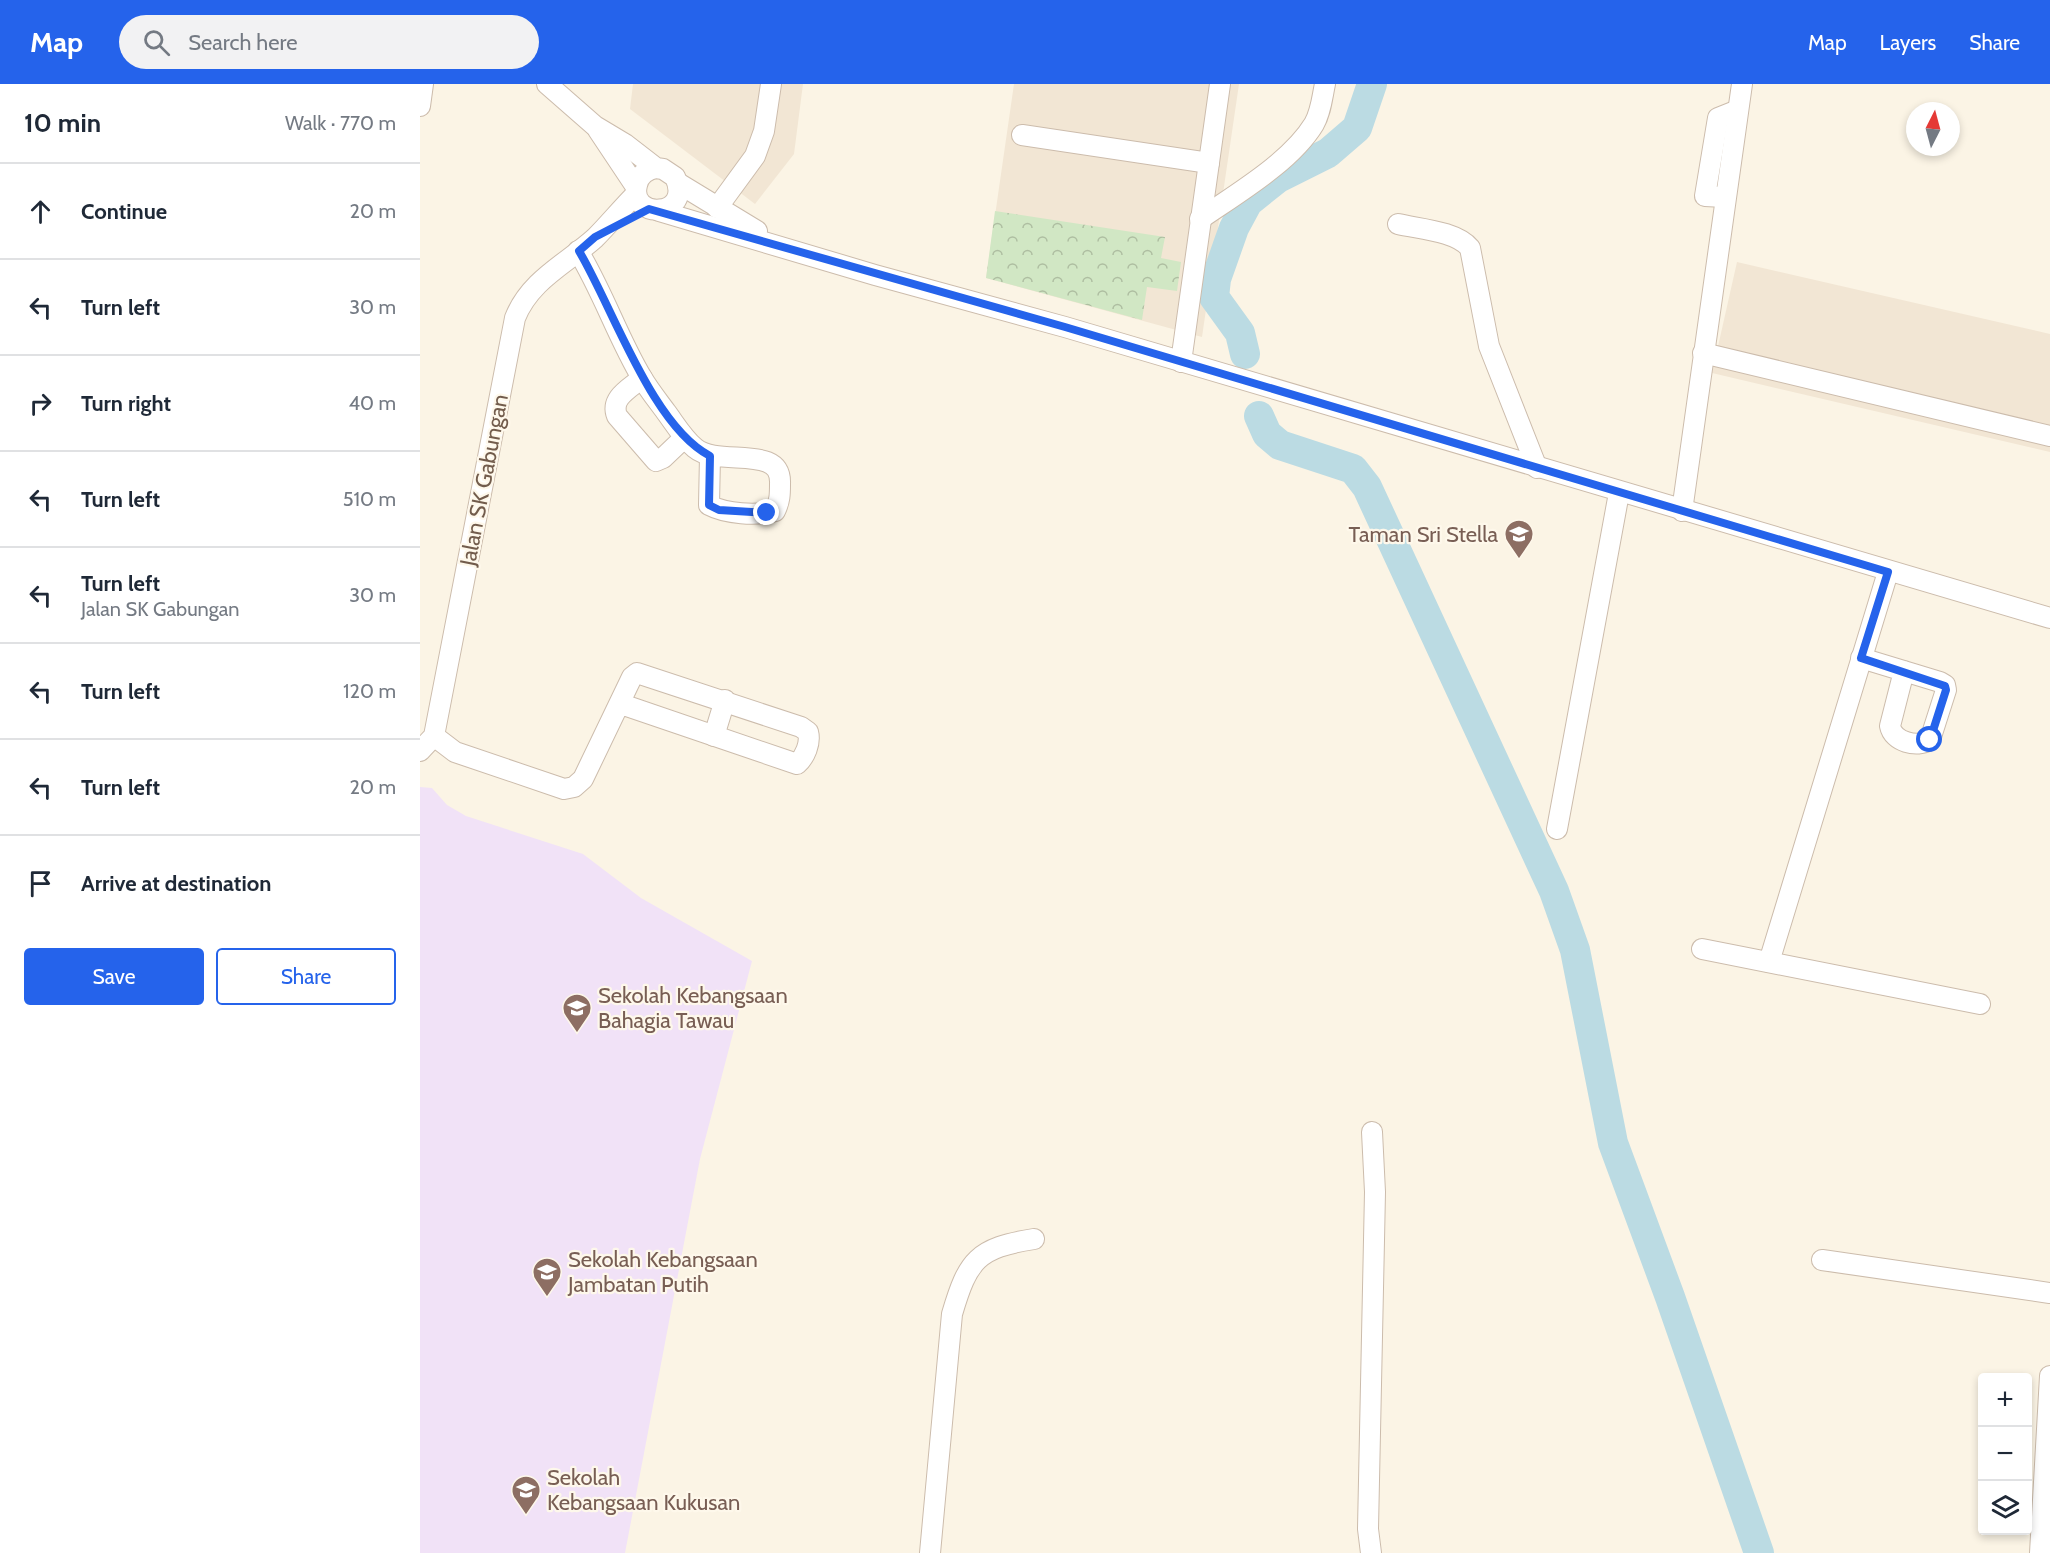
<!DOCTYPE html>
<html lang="en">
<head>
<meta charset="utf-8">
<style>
  body { margin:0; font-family:Cabin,sans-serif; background:#f2f2f3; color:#1f2937 }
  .controls { position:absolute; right:18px; bottom:18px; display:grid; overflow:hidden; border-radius:6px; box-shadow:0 3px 9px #0003 }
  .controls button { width:54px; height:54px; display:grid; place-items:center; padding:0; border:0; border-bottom:2px solid #e0e1e3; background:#fff; color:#1f2937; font:30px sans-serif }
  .compass { position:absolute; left:1486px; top:18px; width:54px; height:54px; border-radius:50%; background:#fff; box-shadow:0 3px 9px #0003; rotate:6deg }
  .stop { position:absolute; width:18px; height:18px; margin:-14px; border:4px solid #2563eb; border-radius:50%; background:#fff }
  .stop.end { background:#2563eb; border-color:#fff; box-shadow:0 2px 6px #0008 }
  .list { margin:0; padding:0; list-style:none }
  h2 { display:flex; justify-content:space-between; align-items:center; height:78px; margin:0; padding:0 24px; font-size:26px }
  h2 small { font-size:20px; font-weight:400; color:#747a83 }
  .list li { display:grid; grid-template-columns:39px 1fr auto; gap:18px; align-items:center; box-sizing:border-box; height:96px; padding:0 24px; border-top:2px solid #e0e1e3 }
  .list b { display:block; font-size:22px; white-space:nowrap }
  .list p { margin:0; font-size:20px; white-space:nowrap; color:#747a83 }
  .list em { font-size:20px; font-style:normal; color:#747a83 }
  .actions { display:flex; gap:12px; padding:18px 24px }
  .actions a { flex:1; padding:14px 0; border:2px solid #2563eb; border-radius:6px; text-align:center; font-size:21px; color:#2563eb }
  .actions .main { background:#2563eb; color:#fff }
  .icon { flex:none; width:33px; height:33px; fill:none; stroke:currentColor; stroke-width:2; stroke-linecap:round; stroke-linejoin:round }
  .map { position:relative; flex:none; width:1630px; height:1469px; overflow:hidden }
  header { display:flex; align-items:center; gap:36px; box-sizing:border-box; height:84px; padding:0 30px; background:#2563eb; color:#fff }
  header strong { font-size:28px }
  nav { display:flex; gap:33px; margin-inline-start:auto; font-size:21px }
  .search { width:420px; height:54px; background:#f2f2f3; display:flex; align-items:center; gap:15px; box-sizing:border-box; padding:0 21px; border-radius:33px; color:#747a83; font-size:22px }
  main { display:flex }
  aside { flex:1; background:#fff }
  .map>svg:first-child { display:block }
  .residential { fill:#f2e6d4 }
  .education { fill:#f1e2f7 }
  .park { fill:url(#park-crowns) }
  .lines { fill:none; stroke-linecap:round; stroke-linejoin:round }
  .river { stroke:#bbdbe3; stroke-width:30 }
  .minor-casing { stroke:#ccbcac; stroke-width:22 }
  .minor { stroke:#fff; stroke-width:20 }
  .route { stroke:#2563eb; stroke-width:8 }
  .labels { text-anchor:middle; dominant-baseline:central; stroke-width:4.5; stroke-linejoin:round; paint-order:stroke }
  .street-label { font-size:22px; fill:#725c4c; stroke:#fef8eb }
  .education-label { font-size:22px; fill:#785e54; stroke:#fef8eb; text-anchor:start }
</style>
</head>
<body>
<header>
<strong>Map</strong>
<div class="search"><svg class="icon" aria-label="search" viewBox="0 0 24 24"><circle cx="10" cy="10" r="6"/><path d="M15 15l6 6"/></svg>Search here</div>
<nav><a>Map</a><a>Layers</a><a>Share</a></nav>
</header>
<main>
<aside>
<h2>10 min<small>Walk · 770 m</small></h2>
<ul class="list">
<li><svg class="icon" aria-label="ahead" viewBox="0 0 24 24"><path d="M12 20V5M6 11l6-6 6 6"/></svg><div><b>Continue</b></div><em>20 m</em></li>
<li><svg class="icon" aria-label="left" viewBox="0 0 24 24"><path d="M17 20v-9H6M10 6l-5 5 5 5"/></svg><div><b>Turn left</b></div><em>30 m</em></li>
<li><svg class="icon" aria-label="right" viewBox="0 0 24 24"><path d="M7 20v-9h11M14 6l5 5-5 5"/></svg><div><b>Turn right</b></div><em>40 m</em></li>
<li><svg class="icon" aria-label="left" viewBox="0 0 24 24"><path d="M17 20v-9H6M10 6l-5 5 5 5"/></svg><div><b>Turn left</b></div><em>510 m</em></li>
<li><svg class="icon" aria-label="left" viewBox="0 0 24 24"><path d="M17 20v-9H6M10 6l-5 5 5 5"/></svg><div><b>Turn left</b><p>Jalan SK Gabungan</p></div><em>30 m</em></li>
<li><svg class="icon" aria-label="left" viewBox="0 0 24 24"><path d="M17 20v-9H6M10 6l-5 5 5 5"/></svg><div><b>Turn left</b></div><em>120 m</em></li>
<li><svg class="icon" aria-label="left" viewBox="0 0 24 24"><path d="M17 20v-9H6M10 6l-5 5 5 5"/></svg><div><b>Turn left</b></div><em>20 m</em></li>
<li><svg class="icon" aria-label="arrive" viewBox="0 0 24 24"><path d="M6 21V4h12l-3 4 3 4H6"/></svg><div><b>Arrive at destination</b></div></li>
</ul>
<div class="actions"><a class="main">Save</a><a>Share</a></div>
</aside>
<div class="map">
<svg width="1630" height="1469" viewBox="0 0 1630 1469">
  <defs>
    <pattern id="park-crowns" width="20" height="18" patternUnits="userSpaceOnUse" patternTransform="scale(1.5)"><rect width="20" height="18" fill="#d1e7c4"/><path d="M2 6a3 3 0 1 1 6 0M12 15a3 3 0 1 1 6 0" fill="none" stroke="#aebea1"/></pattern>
  </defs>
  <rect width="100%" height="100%" fill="#fbf4e5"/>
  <g class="residential">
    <polygon points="213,0 383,0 374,70 335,120 210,25"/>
    <polygon points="594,0 819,0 782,253 566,194"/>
    <polygon points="1317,178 1630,250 1630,368 1292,289"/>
  </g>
  <polygon class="education" points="0,703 12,704 27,721 46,732 163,770 221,814 332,877 280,1075 205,1469 0,1469"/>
  <polygon class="park" points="575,127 745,153 741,174 761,178 757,207 727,203 722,236 566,194"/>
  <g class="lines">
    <g class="river">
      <polyline points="825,270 820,249 794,213 796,195 814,144 828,118 858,94 908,69 937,44 952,0"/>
      <polyline points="839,332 847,350 860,361 933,385 947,403 1134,807 1155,866 1193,1059 1250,1213 1339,1469"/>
    </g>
    <g class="minor-casing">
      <g id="minor">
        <path d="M127 0 175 42 205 60 236 84 243 85 255 93C274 134 208 136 217 101 219 91 226 86 236 84"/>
        <polyline points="0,22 3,0"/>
        <polyline points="178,46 216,103"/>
        <polyline points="602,51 789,79"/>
        <polyline points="258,99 337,147"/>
        <polyline points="1304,113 1285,112 1298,34 1318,26"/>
        <polyline points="297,124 335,72 344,47 351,0"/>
        <polyline points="239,127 455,191 645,243 1630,534"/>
        <path d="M780 135C816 110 871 78 894 40 901 28 902 14 905 0"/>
        <path d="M978 140C999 145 1036 147 1050 164L1069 262 1117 384"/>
        <path d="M158 167C183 208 198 254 222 294 229 306 238 317 246 328 255 340 263 354 275 364 299 384 362 359 360 400 360 410 360 417 355 427 336 432 306 430 289 421L290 372"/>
        <polyline points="1283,269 1630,352"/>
        <polyline points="761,278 800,0"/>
        <path d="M222 294C209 305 190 314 197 332L236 377 243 374 264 354"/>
        <polyline points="1262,427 1322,0"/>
        <path d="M1441 574 1520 598 1525 601 1526 606 1510 656C1497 664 1473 658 1470 642L1484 587"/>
        <path d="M14 652 35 668 144 705 154 703 163 695 212 593 217 589 381 643 388 648C391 659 385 673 377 680L201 620"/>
        <polyline points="294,652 305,616"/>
        <path d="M0 667 14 652 95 234C110 196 146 180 175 154 189 140 202 124 216 110"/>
        <polyline points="1137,745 1199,409"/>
        <polyline points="1282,865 1560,920"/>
        <polyline points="1349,878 1468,488"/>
        <polyline points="1402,1176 1630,1209"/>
        <path d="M510 1469 532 1230C548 1176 557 1164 614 1155"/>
        <polyline points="951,1469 948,1445 955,1108 952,1048"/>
        <polyline points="1620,1469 1630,1292"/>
      </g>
    </g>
    <use href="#minor" class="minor"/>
  </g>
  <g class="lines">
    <path class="route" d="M347 429 299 426 289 421 290 372C232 342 193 224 159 167L175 153 229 125 645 243 1468 488 1441 574 1525 602 1526 606 1510 656"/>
  </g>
  <defs>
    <g id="school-pin" transform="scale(1.5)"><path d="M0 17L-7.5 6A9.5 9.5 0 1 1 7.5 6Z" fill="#8d6e63" stroke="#fef8eb"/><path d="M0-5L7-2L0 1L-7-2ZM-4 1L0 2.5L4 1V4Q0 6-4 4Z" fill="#fff"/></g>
  </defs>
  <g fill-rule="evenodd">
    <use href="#school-pin" x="1099" y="450"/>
    <use href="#school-pin" x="157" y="924"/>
    <use href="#school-pin" x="127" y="1188"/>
    <use href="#school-pin" x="106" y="1406"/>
  </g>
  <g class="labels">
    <g class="street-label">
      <text transform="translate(64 396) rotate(-79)">Jalan SK Gabungan</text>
    </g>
    <g class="education-label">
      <text x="1078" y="450" text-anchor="end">Taman Sri Stella</text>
      <text x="178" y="911">Sekolah Kebangsaan<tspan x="178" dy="25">Bahagia Tawau</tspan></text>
      <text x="148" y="1175">Sekolah Kebangsaan<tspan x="148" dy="25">Jambatan Putih</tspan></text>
      <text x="127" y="1393">Sekolah<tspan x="127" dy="25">Kebangsaan Kukusan</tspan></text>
    </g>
  </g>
</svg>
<div class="controls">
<button>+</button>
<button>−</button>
<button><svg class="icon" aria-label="layers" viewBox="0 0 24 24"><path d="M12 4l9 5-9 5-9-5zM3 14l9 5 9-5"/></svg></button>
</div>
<svg class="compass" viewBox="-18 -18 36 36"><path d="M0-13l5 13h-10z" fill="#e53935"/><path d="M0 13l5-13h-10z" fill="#747a83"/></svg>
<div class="stop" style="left:1510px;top:656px"></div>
<div class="stop end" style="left:347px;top:429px"></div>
</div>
</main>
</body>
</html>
